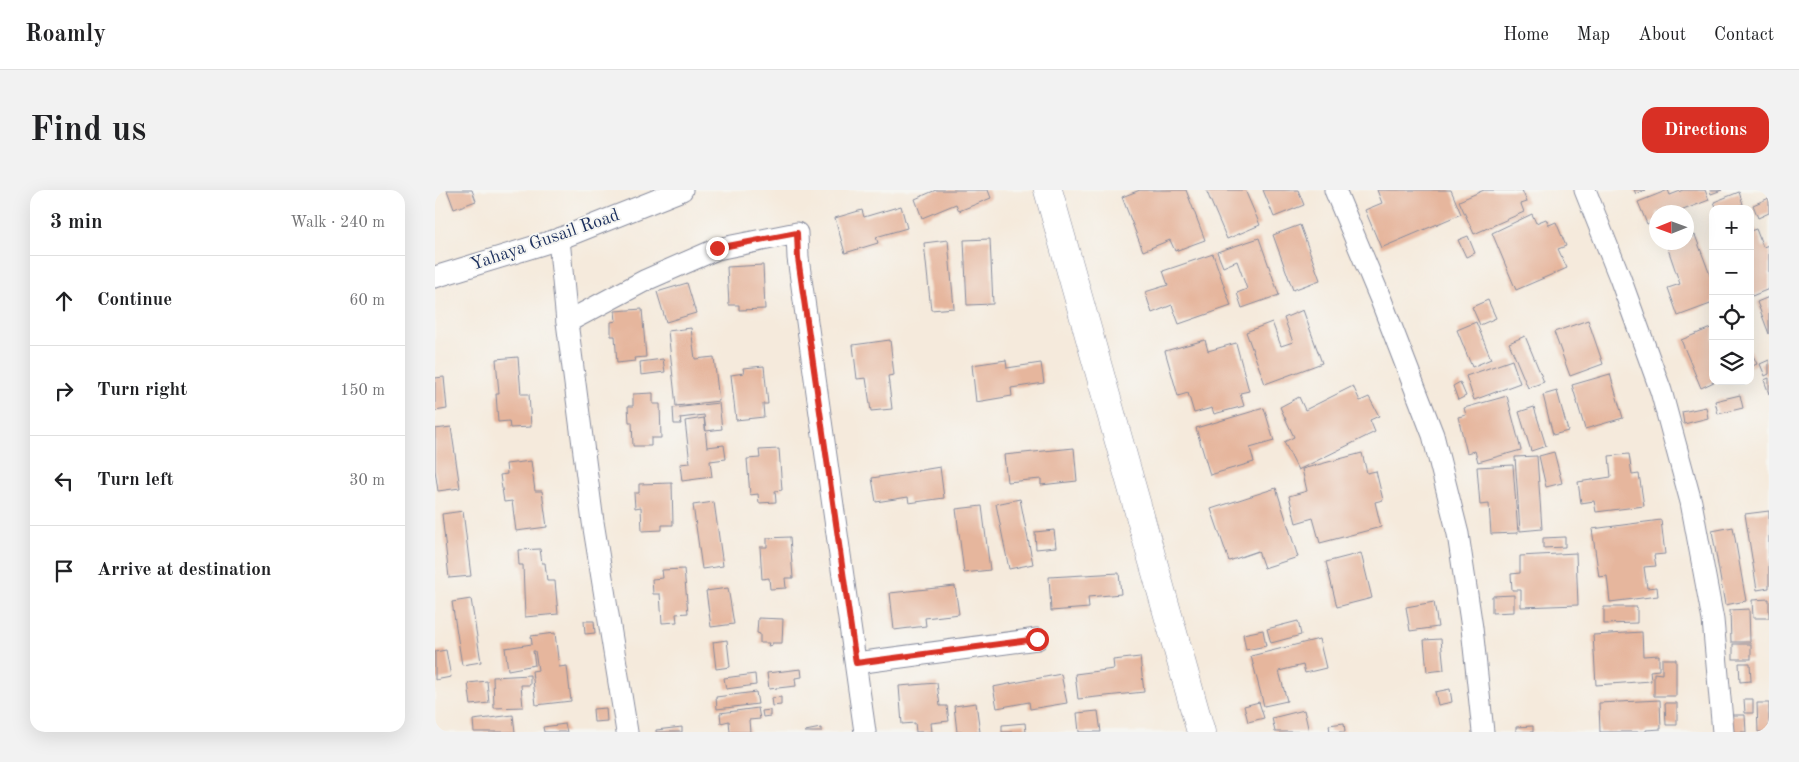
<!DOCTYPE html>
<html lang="en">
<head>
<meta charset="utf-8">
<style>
  body { margin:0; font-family:"Old Standard TT",serif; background:#f2f2f2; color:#202124 }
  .controls { position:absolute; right:15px; top:15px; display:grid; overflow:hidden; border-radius:10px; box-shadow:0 5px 20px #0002 }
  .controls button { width:45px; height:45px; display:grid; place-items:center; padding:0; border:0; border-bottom:1px solid #e0e0e0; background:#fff; color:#202124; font:25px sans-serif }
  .compass { position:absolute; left:1214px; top:15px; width:45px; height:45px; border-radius:50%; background:#fff; box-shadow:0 5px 20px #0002; rotate:269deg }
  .stop { position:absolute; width:15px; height:15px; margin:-11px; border:4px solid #d93025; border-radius:50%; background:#fff }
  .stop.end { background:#d93025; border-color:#fff; box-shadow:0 1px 5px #0008 }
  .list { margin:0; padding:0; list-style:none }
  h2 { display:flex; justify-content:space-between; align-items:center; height:65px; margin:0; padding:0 20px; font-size:21px }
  h2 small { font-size:16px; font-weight:400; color:#757577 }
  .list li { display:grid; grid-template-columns:32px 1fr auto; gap:15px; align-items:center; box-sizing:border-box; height:90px; padding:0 20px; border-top:1px solid #e0e0e0 }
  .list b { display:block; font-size:19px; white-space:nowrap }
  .list em { font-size:16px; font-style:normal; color:#757577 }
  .icon { flex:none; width:28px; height:28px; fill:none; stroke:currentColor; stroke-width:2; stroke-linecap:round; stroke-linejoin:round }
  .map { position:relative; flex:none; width:1334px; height:542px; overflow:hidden; border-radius:15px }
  header { display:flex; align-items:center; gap:30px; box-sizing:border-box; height:70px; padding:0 25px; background:#fff; border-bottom:1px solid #e0e0e0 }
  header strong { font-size:24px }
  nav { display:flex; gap:28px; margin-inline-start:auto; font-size:18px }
  .intro { display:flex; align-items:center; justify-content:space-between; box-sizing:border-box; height:120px; padding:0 30px }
  h1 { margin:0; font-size:35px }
  .button { padding:12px 22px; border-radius:15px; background:#d93025; color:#fff; font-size:18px; font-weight:700 }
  main { display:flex; gap:30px; padding:0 30px }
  aside { flex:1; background:#fff; border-radius:15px; box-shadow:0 5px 20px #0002 }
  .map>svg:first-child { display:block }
  .building { fill:#e6b69d }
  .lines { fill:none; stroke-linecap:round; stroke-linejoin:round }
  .street-casing { stroke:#888c9d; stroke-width:23 }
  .secondary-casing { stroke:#888c9d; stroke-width:29 }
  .street { stroke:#fff; stroke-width:21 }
  .secondary { stroke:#fff; stroke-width:28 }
  .route { stroke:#d93025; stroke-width:6 }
  .labels { text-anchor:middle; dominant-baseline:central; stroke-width:4; stroke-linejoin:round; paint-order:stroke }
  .street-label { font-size:18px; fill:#1b2f5e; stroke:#f6f6f2 }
</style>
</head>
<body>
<header>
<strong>Roamly</strong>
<nav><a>Home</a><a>Map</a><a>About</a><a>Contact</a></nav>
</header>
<div class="intro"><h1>Find us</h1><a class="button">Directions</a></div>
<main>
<aside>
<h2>3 min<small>Walk · 240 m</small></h2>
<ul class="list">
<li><svg class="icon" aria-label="ahead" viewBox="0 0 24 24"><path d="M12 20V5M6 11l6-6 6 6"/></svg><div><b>Continue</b></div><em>60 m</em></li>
<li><svg class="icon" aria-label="right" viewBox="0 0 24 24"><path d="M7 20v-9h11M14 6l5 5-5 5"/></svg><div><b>Turn right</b></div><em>150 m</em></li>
<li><svg class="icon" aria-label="left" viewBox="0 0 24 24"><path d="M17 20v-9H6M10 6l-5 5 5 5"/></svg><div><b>Turn left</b></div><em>30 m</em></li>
<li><svg class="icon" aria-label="arrive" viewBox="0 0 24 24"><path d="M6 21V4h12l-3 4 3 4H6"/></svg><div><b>Arrive at destination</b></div></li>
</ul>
</aside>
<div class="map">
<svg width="1334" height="542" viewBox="0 0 1334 542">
  <rect width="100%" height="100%" fill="#f6f6f2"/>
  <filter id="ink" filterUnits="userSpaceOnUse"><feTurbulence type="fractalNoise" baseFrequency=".02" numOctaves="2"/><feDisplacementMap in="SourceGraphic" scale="10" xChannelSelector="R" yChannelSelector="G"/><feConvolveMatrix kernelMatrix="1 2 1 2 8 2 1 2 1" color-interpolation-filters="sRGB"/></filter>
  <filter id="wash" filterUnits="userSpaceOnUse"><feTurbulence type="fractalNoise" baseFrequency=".0096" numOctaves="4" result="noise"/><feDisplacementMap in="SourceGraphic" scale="20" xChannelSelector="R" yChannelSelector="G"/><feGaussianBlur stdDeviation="1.12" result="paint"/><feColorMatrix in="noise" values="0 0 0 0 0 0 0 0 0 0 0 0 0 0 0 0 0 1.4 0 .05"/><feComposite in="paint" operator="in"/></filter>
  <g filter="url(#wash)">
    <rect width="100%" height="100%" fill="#f5eadc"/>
    <g id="blocks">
      <g class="building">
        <polygon points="12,0 37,0 41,11 19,19"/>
        <polygon points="501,0 553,0 556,8 524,21 521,14 487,28 480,9"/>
        <polygon points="705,0 751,0 770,50 740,61 735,50 708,61 687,7"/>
        <polygon points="771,0 810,0 825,35 792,49"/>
        <polygon points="828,0 863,0 869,15 839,27"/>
        <polygon points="942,0 1016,0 1026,24 946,58 930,20 947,13"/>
        <polygon points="1049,0 1087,0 1092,12 1086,14 1089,22 1039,44 1024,11"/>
        <polygon points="1199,0 1211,0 1201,4"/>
        <polygon points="1233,0 1235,5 1248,0 1270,0 1274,10 1243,22 1222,22 1222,31 1212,34 1203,12"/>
        <polygon points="1275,0 1287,0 1276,4"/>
        <polygon points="1304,2 1308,14 1297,19 1282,19 1279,12"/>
        <polygon points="1334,8 1334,23 1323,28 1318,15"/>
        <polygon points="466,16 472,38 441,47 443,53 410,63 400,28 427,20 429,27"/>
        <polygon points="1097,24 1101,33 1111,29 1114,35 1121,32 1131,56 1123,59 1132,78 1081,100 1057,43"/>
        <polygon points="865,35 885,90 858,100 838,45"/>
        <polygon points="1321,39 1328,57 1334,55 1334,99 1317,106 1315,103 1315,41"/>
        <polygon points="1260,45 1278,93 1278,113 1243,126 1233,98 1245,94 1232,56 1240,52 1252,52 1252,49"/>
        <polygon points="1033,46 1040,63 1031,67 1023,50"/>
        <polygon points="824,48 844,105 807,118 802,103 812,99 802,71 788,77 782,62"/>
        <polygon points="555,49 558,114 532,115 529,50"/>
        <polygon points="513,50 519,118 496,120 489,53"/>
        <polygon points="778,64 796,116 744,134 737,115 717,123 710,102 733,95 728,81"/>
        <polygon points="328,75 330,119 304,120 304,115 294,115 292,77"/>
        <polygon points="252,93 261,123 231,132 222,102"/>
        <polygon points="1334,107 1334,144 1322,112"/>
        <polygon points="1053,110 1061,128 1045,135 1037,117"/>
        <polygon points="207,119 211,167 199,168 200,171 182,173 180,146 176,146 176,132 181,131 180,121"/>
        <polygon points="868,120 887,173 830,194 811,142 837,132 846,156 858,152 849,128"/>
        <polygon points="1153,130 1168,174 1135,186 1119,142"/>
        <polygon points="1041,132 1056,169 1037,177 1022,140"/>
        <polygon points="1278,137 1278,191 1281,191 1266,198 1246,150"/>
        <polygon points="256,138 260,169 279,167 284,211 241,216 233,141"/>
        <polygon points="1090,146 1109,192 1093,198 1074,153"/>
        <polygon points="455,150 459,185 453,186 457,219 436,221 431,188 422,189 418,155"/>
        <polygon points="770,150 773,161 801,153 814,201 805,203 809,216 779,224 777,218 759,223 753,203 743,206 730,161"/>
        <polygon points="1315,159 1322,174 1315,177"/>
        <polygon points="83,167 86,204 94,204 96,237 75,238 74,231 63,232 61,204 64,204 61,169"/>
        <polygon points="228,169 230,182 206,185 205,172"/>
        <polygon points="571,170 572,178 606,173 609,193 576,198 577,206 541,212 537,175"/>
        <polygon points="1077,170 1085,193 1039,210 1031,186"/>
        <polygon points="1334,170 1334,184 1330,186 1325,174"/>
        <polygon points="329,176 333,214 328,214 329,227 301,230 296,185 309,183 308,178"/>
        <polygon points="1175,184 1188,228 1150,239 1137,195"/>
        <polygon points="9,187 12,219 0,221 0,188"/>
        <polygon points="1334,188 1334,204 1329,190"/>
        <polygon points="1025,192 1031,206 1023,210 1018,196"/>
        <polygon points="918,196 925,211 934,207 944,226 935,230 940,242 863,280 849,252 859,247 845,217 864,207 870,220"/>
        <polygon points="1122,201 1133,241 1118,245 1108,205"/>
        <polygon points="218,203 218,214 225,214 226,248 216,248 216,256 198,256 197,232 194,232 193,216 198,216 198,204"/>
        <polygon points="1305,205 1308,218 1283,224 1280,211"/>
        <polygon points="1072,206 1086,260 1043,272 1040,261 1032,263 1023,227 1031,225 1029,218"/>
        <polygon points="284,213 287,239 271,241 269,225 245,228 246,234 239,234 238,218"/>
        <polygon points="1099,217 1111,256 1096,261 1084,222"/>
        <polygon points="1271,217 1273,228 1249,234 1247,222"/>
        <polygon points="829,218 839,251 815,258 819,272 775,285 761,238"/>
        <polygon points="269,228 272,257 289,255 291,269 275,271 277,287 247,291 245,274 255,273 250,231"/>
        <polygon points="16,237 25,298 3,301 0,280 0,239"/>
        <polygon points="639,258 642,291 606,295 606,289 572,292 569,265"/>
        <polygon points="344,259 347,300 340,301 341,312 324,313 323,304 315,305 312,269 325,268 324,260"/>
        <polygon points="1119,262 1127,293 1111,297 1104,266"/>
        <polygon points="927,263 932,283 941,281 948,310 940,312 946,337 885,353 878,328 861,333 854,306 872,301 867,279"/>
        <polygon points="1194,264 1197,285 1204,284 1209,316 1161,322 1159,311 1146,313 1143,292 1176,287 1174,266"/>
        <polygon points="1102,266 1107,339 1085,341 1080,267"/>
        <polygon points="96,271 100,301 107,301 112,337 81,341 77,311 69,312 65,285 72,284 71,274"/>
        <polygon points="1078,275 1083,343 1056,344 1054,314 1045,315 1042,277"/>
        <polygon points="505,277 509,308 474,313 473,307 441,312 437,288"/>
        <polygon points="237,293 238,335 227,335 227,340 207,341 206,317 200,318 199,303 204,303 204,294"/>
        <polygon points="841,298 863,367 829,378 823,361 794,371 776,319"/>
        <polygon points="585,309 598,374 574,379 561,314"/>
        <polygon points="279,312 288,376 267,379 258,315"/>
        <polygon points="547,316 555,380 529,383 521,319"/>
        <polygon points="28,321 36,386 14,388 7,324"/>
        <polygon points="1334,321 1334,398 1322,400 1310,324"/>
        <polygon points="1226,330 1230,364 1219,365 1221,376 1209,377 1212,398 1222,397 1223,406 1175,412 1172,386 1164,387 1157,339"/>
        <polygon points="1298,337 1311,411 1290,415 1277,341"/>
        <polygon points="619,340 621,357 601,359 600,342"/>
        <polygon points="355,347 358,388 350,388 351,398 335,399 334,388 327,389 325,357 332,357 332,348"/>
        <polygon points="1130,347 1130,357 1108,358 1108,348"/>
        <polygon points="105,359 107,373 110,373 112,391 120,391 123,424 90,427 88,375 84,375 83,360"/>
        <polygon points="926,363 937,408 902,417 891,372"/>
        <polygon points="1141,363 1143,415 1086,417 1086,400 1077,400 1076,384 1085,383 1085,366"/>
        <polygon points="249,379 253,423 241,424 242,432 227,433 225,404 218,404 217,389 228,388 227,380"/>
        <polygon points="684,383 686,404 653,407 654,418 616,421 614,387"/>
        <polygon points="520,396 524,424 490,428 491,436 459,440 455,403"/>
        <polygon points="293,398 299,434 276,437 271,401"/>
        <polygon points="1079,405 1079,422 1057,423 1057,406"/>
        <polygon points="36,409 46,472 27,475 17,412"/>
        <polygon points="1334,409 1334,428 1318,428 1317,410"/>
        <polygon points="999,412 1003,437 975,441 971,417"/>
        <polygon points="1169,417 1202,417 1202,433 1169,434"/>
        <polygon points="1314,419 1315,452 1296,452 1295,420"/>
        <polygon points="323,428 348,429 347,453 337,453 337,455 333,456 334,453 325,453 325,444 322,443"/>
        <polygon points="149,431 159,431 160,443 150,444"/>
        <polygon points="863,431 866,445 836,453 832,439"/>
        <polygon points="828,440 831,456 811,460 808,444"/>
        <polygon points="1207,442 1208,466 1224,465 1224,480 1215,481 1216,491 1161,495 1158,445"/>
        <polygon points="120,443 124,477 132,476 136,511 101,515 97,481 103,480 100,461 98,461 100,475 73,480 70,458 97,454 96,446"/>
        <polygon points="884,449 891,478 870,483 868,475 844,481 852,511 829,516 816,466"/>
        <polygon points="1006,449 1009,480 992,482 989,450"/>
        <polygon points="292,450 295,477 281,479 278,452"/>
        <rect x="1298" y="454" width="18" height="15"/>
        <polygon points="11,460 16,487 0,490 0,462"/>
        <polygon points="705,467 709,502 643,509 640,484 679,479 678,470"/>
        <polygon points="1227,469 1241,469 1241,506 1219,506 1219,483 1227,484"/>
        <polygon points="1304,473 1315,473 1316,491 1305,492"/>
        <polygon points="366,479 367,487 360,488 361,496 334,499 332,483"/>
        <polygon points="320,484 321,495 291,499 289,488"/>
        <polygon points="626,484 632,513 595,519 594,512 562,518 558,497"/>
        <polygon points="95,485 95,495 86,495 88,517 59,518 58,487"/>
        <polygon points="52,491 54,513 36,515 33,493"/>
        <polygon points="502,493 505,516 512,516 514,531 496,533 497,542 481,542 480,533 467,534 464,496"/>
        <polygon points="1015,499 1017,512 1003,515 1000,502"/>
        <polygon points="321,502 323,514 282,519 281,507"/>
        <polygon points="346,507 346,515 337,516 336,508"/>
        <polygon points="1309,509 1318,509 1318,523 1310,523"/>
        <polygon points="1225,510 1226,539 1211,540 1211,542 1165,542 1164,513"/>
        <polygon points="824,512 829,528 813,532 809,516"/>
        <polygon points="541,513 545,542 522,542 519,516"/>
        <polygon points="1230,513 1242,513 1242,535 1231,535"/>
        <polygon points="1322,513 1334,513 1334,542 1323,542"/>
        <polygon points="171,518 172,531 159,532 158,519"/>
        <polygon points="323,518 325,529 314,530 315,542 295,542 294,531 286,533 285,523"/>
        <polygon points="335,520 335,526 328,527 327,521"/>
        <polygon points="869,520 874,542 840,542 837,528"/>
        <polygon points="663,521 666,542 644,542 642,523"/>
        <polygon points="78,525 80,542 39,542 38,530"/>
        <polygon points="1293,525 1310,525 1311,542 1293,542"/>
        <polygon points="590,533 591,542 567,542 567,535"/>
        <polygon points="909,533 910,542 895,542 894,535"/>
        <polygon points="130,534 132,542 109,542 108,537"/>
        <polygon points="1098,536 1098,542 1081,542 1081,537"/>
        <polygon points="247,537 247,542 221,542 221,540"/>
        <polygon points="386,538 386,542 370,542 370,541"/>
      </g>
    </g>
  </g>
  <g filter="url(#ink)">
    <use href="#blocks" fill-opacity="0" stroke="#888c9d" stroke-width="1"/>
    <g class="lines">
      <g class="street-casing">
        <g id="street">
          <polyline points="900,0 946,110 998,245 1023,344 1037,438 1048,542"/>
          <polyline points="1150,0 1185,88 1226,201 1256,312 1278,430 1288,542"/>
          <polyline points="124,49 132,132 158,332 192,542"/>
          <polyline points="0,87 124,49 247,0"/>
          <polyline points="132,132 211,90 282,59 362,43 363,68 430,542"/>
          <polyline points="421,473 602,449"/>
        </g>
      </g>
      <g class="secondary-casing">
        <polyline id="secondary" points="613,0 766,542"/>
      </g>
      <use href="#street" class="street"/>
      <use href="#secondary" class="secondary"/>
    </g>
  </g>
  <g class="lines" filter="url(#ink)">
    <polyline class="route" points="282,58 362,43 363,68 421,473 602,449"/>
  </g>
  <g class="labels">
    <g class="street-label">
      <text transform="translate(110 50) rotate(-19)">Yahaya Gusail Road</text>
    </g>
  </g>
</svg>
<div class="controls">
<button>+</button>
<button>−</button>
<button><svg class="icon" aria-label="locate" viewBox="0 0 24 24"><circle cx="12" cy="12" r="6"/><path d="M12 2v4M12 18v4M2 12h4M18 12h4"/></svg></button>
<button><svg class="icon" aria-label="layers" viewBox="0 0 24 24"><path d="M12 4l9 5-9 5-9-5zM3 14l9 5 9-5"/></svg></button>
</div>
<svg class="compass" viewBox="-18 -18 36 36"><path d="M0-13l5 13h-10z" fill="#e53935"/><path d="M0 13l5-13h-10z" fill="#757577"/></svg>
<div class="stop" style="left:602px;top:449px"></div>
<div class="stop end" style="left:282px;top:58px"></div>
</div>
</main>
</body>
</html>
